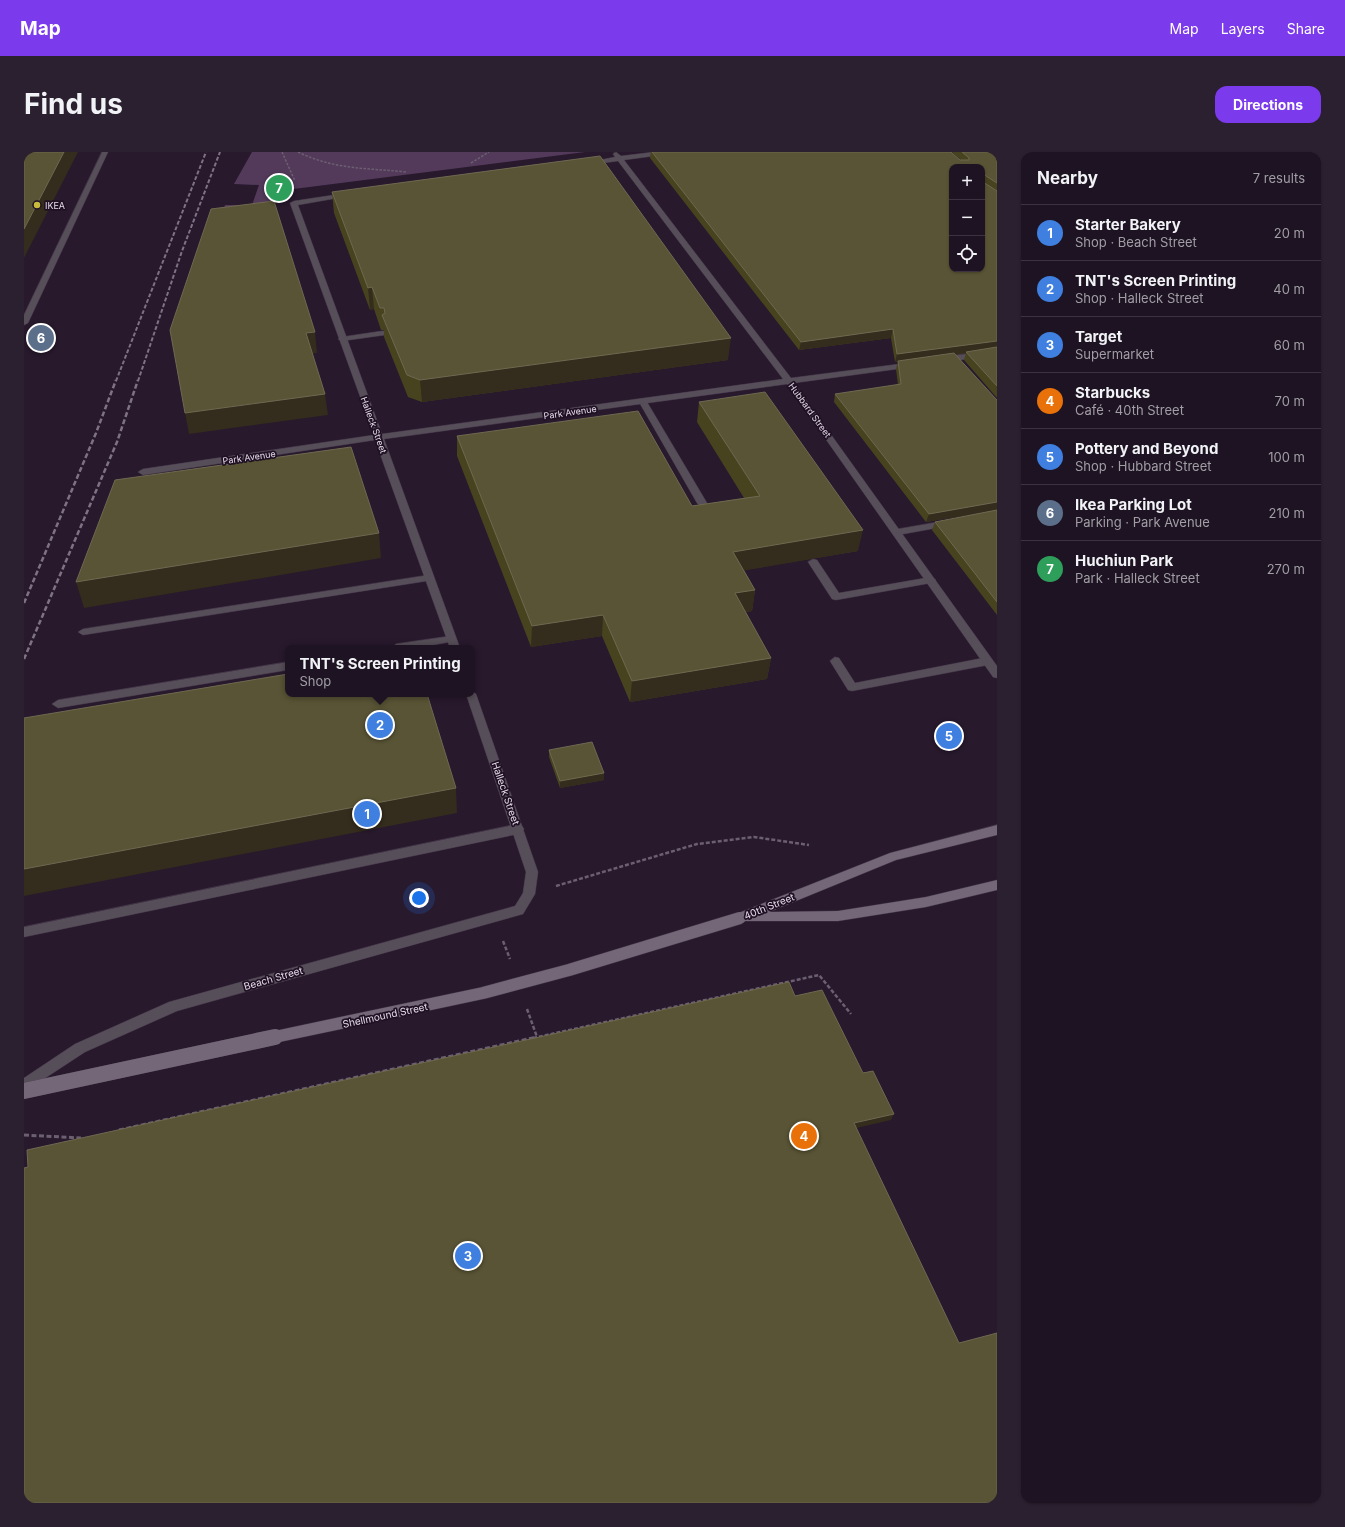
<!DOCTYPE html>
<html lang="en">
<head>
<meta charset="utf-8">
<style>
  body { margin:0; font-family:Inter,sans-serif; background:#2b202f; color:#f1f3f6 }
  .controls { position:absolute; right:12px; top:12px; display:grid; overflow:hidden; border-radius:8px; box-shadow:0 1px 3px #0004 }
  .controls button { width:36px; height:36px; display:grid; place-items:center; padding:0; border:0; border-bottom:1px solid #3c3240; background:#1e1322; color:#f1f3f6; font:20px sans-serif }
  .you { position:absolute; left:395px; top:746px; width:14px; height:14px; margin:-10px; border:3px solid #fff; border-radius:50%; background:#1a73e8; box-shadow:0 0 0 6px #1a73e833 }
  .badge { display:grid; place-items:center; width:26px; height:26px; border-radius:50%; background:#7c3aed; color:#fff; font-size:13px; font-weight:700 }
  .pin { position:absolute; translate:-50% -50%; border:2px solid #fff; box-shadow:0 1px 4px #0006 }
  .popup { position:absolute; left:261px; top:493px; width:190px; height:52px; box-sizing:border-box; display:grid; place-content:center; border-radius:8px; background:#1e1322; filter:drop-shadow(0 1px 3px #0005); font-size:13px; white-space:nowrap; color:#a19ea5 }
  .popup b { font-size:15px; color:#f1f3f6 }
  .popup::after { content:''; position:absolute; left:50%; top:100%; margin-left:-8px; border:8px solid transparent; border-top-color:#1e1322 }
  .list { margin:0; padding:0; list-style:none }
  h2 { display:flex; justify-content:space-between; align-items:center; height:52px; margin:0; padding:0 16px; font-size:17px }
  h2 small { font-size:13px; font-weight:400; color:#a19ea5 }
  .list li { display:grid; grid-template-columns:26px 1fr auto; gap:12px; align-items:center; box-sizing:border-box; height:56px; padding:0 16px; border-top:1px solid #3c3240 }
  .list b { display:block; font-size:15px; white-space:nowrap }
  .list p { margin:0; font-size:13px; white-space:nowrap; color:#a19ea5 }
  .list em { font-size:13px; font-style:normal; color:#a19ea5 }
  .icon { flex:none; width:22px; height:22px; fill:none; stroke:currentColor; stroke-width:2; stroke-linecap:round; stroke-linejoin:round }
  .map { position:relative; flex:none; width:973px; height:1351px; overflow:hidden; border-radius:12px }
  header { display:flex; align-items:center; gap:24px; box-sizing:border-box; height:56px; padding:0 20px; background:#7c3aed; color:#fff }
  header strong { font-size:19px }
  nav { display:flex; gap:22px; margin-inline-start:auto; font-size:14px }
  .intro { display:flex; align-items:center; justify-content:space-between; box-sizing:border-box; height:96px; padding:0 24px }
  h1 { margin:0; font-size:28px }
  .button { padding:10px 18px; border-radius:12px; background:#7c3aed; color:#fff; font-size:14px; font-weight:700 }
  main { display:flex; gap:24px; padding:0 24px }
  aside { flex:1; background:#1e1322; border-radius:12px; box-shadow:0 1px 3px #0004 }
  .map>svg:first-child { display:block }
  .green { fill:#533a5b }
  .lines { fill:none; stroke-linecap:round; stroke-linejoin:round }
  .lane-casing { stroke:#423447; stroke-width:1 }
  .street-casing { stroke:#423447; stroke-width:1 }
  .secondary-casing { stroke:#423447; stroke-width:1 }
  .path-far2 { stroke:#6c5f71; stroke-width:1.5; stroke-dasharray:2.5 1.5; stroke-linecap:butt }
  .path-far1 { stroke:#6c5f71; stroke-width:2.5; stroke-dasharray:4 2; stroke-linecap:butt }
  .path { stroke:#6c5f71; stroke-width:3; stroke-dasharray:5 2.5; stroke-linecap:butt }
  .lane { fill:#564e58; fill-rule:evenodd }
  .street { fill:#564e58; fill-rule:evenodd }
  .secondary { fill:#746778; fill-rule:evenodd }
  .rail-far1 { stroke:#7e7283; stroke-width:2; stroke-dasharray:4 2; stroke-linecap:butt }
  .rail { stroke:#7e7283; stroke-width:2.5; stroke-dasharray:5 2.5; stroke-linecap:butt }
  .secondary-bridge-far1-casing { stroke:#423447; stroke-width:13; stroke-linecap:butt }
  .secondary-bridge-casing { stroke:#423447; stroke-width:16; stroke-linecap:butt }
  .secondary-bridge-far1 { stroke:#746778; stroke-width:12 }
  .secondary-bridge { stroke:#746778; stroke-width:16 }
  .wall { fill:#48431f }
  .shaded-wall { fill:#342c1c }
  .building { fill:#595435; stroke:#6e6951; fill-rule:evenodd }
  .poi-dot { fill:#c8bb3b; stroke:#1f1023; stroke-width:1.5 }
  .labels { text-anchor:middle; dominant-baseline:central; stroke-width:3.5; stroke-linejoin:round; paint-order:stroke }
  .far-poi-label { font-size:9px; fill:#e4dae8; stroke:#1f1023; text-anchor:start }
  .far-street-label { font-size:9px; fill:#e4dae8; stroke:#1f1023 }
  .street-label { font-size:10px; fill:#e4dae8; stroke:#1f1023 }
</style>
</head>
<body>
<header>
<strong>Map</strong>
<nav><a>Map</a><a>Layers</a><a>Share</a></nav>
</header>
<div class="intro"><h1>Find us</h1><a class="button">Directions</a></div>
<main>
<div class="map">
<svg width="973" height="1351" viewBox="0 0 973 1351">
  <rect width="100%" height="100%" fill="#28192d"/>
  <polygon class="green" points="228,0 561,0 246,40 251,66 193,75 201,53 228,53 235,33 210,32"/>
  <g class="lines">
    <g class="lane-casing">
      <g id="lane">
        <polygon points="78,0 84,0 4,171 0,173 0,163"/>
        <polygon points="358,179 361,179 361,183 318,189 314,187 318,185"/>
        <polygon points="619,247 623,250 683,351 681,353 675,353 673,351 615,250"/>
        <polygon points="926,368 929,369 931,371 929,373 874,383 869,380 874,377"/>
        <polygon points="789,407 793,408 815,441 907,425 912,428 907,431 812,448 808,447 784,410"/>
        <polygon points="405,423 409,424 410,426 409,428 59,483 54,480 59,477"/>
        <polygon points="427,484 431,485 432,487 431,489 393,496 367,496 372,492"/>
        <polygon points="811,505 815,506 831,531 964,505 969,509 964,513 828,539 824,538 806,509"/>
        <polygon points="264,510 264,518 34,556 28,552 34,548"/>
        <polygon points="494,672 498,674 500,677 498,680 494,682 0,785 0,775"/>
      </g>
    </g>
    <g class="street-casing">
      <g id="street">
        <polygon points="592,0 597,4 630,0 648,0 645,2 600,8 767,226 891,210 892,212 888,215 770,231 973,514 973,526 969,525 763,232 360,287 436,496 426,496 351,288 119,323 114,320 119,317 350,283 266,51 270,49 323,41 325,42 325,44 274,53 358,282 759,227 594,9 564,13 561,11 591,5 589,2"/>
        <polygon points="973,198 973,202 918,211 914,208 918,205"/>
        <polygon points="448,539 452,542 514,720 511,742 499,762 153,859 61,900 0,940 0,926 51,892 145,850 491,754 499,741 502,720 442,542 448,542"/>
      </g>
    </g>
    <g class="secondary-casing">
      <polygon id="secondary" points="973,673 973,683 872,708 745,760 814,759 902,745 973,728 973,738 902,755 814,769 721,769 716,771 712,770 710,766 712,762 866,701"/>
    </g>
    <g class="path-far2">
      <polyline points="258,0 271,29"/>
      <path d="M274 0C311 18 344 16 383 20"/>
      <polyline points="447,11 465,0"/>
    </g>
    <g class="path-far1">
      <polyline points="532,734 673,692 730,685 785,693"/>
      <polyline points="479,789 486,807"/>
      <polyline points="503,857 513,885"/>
      <polyline points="509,886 795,823 827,862"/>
    </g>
    <g class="path">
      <polyline points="95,978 513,885"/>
      <polyline points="0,983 57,986"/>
    </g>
    <use href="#lane" class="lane"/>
    <use href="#street" class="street"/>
    <use href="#secondary" class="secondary"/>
    <g class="rail-far1">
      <polyline points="92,229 182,0"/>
      <polyline points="114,229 158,99 196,0"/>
    </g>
    <g class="rail">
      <polyline points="0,451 72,281 92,228"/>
      <polyline points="0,507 93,290 114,228"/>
    </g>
    <g class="secondary-bridge-far1-casing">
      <polyline id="secondary-bridge-far1" points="246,886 459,841 545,818 716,766"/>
    </g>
    <g class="secondary-bridge-casing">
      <polyline id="secondary-bridge" points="0,939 251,885"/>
    </g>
    <use href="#secondary-bridge-far1" class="secondary-bridge-far1"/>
    <use href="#secondary-bridge" class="secondary-bridge"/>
  </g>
  <g class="wall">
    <polygon points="627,0 927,0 936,8 937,8 928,0 973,0 973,246 940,208 942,201 931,203 973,358 902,370 810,250 811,242 874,233 872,217 874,210 871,210 867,186 775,198 626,6"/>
    <polygon points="308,40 704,208 398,250 384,245 360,185 360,178 357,178 350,157 346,158 310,61"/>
    <polygon points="675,250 834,399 720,418 731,438 728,459 721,460 747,506 743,527 606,550 578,484 507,495 433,304 433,284 668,354 720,346 673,270"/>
    <polygon points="973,358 973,463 908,378 911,370"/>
    <polygon points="525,598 580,628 536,636 525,605"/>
  </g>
  <g class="shaded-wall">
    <polygon points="40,0 54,0 0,106 0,77"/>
    <polygon points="348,135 350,157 346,158 344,136"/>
    <polygon points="869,177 867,186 775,198 777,190"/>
    <polygon points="291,180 293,201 285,202 282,181"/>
    <polygon points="707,186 704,208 398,250 396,228"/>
    <polygon points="973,189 973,197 942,200 942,201 871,210 873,202"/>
    <polygon points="301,242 304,263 165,282 161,261"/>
    <polygon points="973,350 973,358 902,370 905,362"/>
    <polygon points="839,378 834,399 706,421 709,400"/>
    <polygon points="355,381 357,406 60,456 52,430"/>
    <polygon points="731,438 728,459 707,462 711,441"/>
    <polygon points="579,463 578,484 507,495 508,474"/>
    <polygon points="747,506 743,527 606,550 608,529"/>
    <polygon points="580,621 580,628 536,636 536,629"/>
    <polygon points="432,636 433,661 0,744 0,717"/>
    <polygon points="870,962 867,968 828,977 830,971"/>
  </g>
  <g class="building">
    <polygon points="0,0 40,0 0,77"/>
    <path d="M628 0H927L936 8H945V6L938 0H973V31L959 22V30L973 39V189L873 202 869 177 777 190ZM928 15H958V117H928Z"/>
    <polygon points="576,4 707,186 396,228 383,223 358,163 361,161 360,156 356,156 348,135 344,136 308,40"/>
    <polygon points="250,49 291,180 282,181 301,242 161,261 146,178 187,57"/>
    <polygon points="973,195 973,234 942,200"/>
    <polygon points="930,201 972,247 973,248 973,350 905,362 811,242 877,232 874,209"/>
    <polygon points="741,240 839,378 709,400 731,438 711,441 747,506 608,529 579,463 508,474 433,284 614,259 668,354 736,344 675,250"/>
    <polygon points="327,295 355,381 52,430 91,328"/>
    <polygon points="973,358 973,450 911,370"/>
    <polygon points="264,522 264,542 403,542 432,636 0,717 0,566"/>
    <polygon points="568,590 580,621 536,629 525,598"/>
    <polygon points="765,830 771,844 798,838 839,921 849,919 870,962 830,971 935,1191 973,1181 973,1351 0,1351 0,1016 4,1015 3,998"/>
  </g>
  <circle class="poi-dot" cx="13" cy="53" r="4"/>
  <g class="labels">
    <g class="far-poi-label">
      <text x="21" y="53">IKEA</text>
    </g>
    <g class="far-street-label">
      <text transform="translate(786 258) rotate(54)">Hubbard Street</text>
      <text transform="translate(546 260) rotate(-8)">Park Avenue</text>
      <text transform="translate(350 273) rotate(70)">Halleck Street</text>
      <text transform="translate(225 305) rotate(-8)">Park Avenue</text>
    </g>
    <g class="street-label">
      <text transform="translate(482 641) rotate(71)">Halleck Street</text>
      <text transform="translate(745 754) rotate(-22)">40th Street</text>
      <text transform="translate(249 826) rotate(-16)">Beach Street</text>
      <text transform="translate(361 863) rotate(-12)">Shellmound Street</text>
    </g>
  </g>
</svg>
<div class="controls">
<button>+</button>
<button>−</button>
<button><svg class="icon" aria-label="locate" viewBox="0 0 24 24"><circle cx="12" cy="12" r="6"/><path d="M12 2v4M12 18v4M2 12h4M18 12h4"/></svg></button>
</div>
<div class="you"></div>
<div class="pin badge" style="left:343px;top:662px;background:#3f7fe0">1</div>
<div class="pin badge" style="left:356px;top:573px;background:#3f7fe0">2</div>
<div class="popup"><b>TNT's Screen Printing</b>Shop</div>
<div class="pin badge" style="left:444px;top:1104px;background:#3f7fe0">3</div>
<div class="pin badge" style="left:780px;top:984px;background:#e8710a">4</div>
<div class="pin badge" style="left:925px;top:584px;background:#3f7fe0">5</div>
<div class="pin badge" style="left:17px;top:186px;background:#5c6f8a">6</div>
<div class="pin badge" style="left:255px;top:36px;background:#2e9e5b">7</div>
</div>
<aside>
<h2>Nearby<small>7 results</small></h2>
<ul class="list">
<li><span class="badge" style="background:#3f7fe0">1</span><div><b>Starter Bakery</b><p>Shop · Beach Street</p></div><em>20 m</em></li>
<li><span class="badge" style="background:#3f7fe0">2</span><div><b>TNT's Screen Printing</b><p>Shop · Halleck Street</p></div><em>40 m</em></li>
<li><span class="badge" style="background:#3f7fe0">3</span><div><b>Target</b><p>Supermarket</p></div><em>60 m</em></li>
<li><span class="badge" style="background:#e8710a">4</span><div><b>Starbucks</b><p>Café · 40th Street</p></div><em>70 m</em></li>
<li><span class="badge" style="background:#3f7fe0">5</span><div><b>Pottery and Beyond</b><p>Shop · Hubbard Street</p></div><em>100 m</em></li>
<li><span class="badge" style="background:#5c6f8a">6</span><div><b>Ikea Parking Lot</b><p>Parking · Park Avenue</p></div><em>210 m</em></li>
<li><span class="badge" style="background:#2e9e5b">7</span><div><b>Huchiun Park</b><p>Park · Halleck Street</p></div><em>270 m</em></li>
</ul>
</aside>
</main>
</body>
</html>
